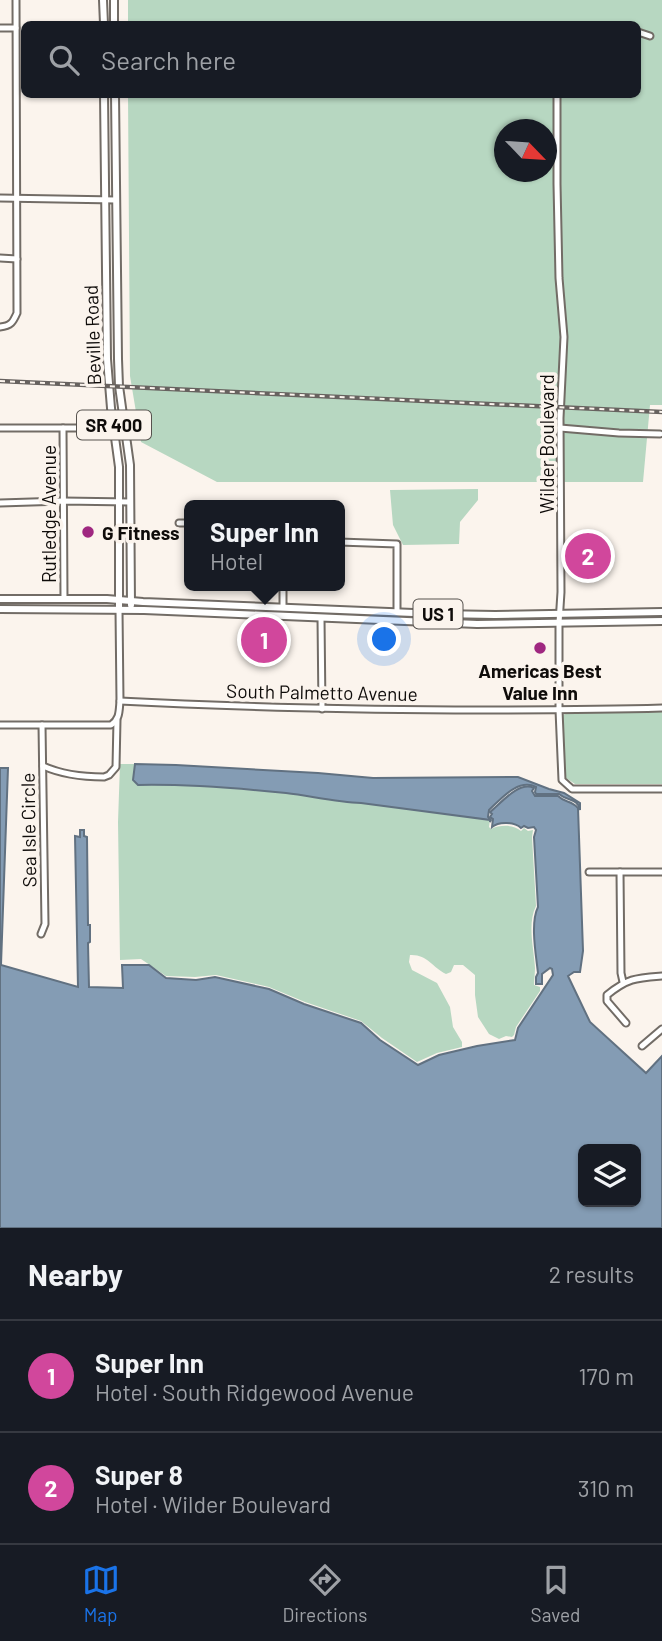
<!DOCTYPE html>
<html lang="en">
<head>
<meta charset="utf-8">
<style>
  body { margin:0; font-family:Barlow,sans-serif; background:#20242c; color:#f1f3f6 }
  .controls { position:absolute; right:21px; bottom:21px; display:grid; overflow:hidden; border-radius:10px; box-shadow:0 2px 5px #0004 }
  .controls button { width:63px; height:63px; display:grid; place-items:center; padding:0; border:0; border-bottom:2px solid #363941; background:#171b24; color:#f1f3f6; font:35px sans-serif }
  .compass { position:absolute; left:494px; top:119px; width:63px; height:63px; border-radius:50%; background:#171b24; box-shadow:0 2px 5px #0004; rotate:115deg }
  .you { position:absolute; left:385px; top:640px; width:24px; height:24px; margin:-18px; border:5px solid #fff; border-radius:50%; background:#1a73e8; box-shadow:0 0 0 10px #1a73e833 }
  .badge { display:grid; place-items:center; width:46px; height:46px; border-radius:50%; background:#1a73e8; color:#fff; font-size:23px; font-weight:700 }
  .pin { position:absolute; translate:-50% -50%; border:4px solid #fff; box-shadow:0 2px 7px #0006 }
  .popup { position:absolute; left:184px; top:500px; width:161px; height:91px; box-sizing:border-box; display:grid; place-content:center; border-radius:10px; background:#171b24; filter:drop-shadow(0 2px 5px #0005); font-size:23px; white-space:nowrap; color:#9ea1a6 }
  .popup b { font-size:26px; color:#f1f3f6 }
  .popup::after { content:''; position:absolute; left:50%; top:100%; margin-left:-14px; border:14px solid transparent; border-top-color:#171b24 }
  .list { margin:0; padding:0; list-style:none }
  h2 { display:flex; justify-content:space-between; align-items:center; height:91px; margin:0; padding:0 28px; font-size:30px }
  h2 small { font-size:23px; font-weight:400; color:#9ea1a6 }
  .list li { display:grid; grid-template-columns:46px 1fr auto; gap:21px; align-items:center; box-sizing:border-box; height:112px; padding:0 28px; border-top:2px solid #363941 }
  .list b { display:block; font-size:26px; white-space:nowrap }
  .list p { margin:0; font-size:23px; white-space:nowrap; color:#9ea1a6 }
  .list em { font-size:23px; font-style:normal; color:#9ea1a6 }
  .icon { flex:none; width:38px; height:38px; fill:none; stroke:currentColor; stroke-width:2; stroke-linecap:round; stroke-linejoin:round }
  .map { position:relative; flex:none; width:662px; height:1228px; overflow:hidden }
  .search { position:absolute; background:#171b24; box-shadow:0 2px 5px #0004; left:21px; right:21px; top:21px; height:77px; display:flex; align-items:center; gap:18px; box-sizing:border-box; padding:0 24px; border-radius:10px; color:#9ea1a6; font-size:26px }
  .sheet { height:315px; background:#171b24 }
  nav { display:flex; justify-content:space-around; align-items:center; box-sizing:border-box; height:98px; border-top:2px solid #363941; background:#171b24; font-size:19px; color:#9ea1a6 }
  nav a { display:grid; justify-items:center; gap:4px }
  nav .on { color:#1a73e8 }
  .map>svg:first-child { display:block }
  .green { fill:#b7d7c1; fill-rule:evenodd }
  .water { fill:#849cb4; stroke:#617181; stroke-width:2; fill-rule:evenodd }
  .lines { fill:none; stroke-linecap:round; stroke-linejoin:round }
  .minor-casing { stroke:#726c66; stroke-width:9 }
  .major-casing { stroke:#726c66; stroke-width:10 }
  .minor { stroke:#fff; stroke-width:5 }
  .major { stroke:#fff; stroke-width:6 }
  .rail-casing { stroke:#67625f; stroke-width:4.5 }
  .rail { stroke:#fbf4ed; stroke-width:2; stroke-dasharray:5; stroke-linecap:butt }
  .poi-dot { fill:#9f2780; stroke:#fbf4ed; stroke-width:2.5 }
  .labels { text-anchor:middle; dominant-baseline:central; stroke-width:7; stroke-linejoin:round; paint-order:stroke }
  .shield { fill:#fbf4ed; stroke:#56524e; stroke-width:2 }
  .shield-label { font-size:18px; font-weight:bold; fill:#0f0c0a }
  .street-label { font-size:19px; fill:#0f0c0a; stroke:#fbf4ed }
  .poi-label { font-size:19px; font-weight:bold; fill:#0f0c0a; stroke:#fbf4ed; text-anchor:start }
</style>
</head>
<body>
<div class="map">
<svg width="662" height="1228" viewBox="0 0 662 1228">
  <rect width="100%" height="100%" fill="#fbf4ed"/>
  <g class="green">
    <path d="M128 0H662V405H650L643 482H217L141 442 130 376 128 95 638 94V24H128ZM504 130H546V172H504Z"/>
    <polygon points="478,489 478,500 460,522 459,544 403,545 393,525 390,490"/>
    <polygon points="574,712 662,712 662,784 575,784 566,778 562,715"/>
    <path d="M120 764H135L133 780 139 785C187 784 237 788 286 793 311 796 336 802 361 803L490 820 489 827 491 829C500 825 513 824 521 831L524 828 528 831 533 830 532 837 536 906C527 924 534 949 535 968 535 974 534 979 534 985L540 987V991L516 1027 514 1035 512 1037 506 1036 499 1039 489 1034 478 1017 475 995V975L463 965H454L451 972 446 974C432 967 427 954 410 955L409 962 412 970 437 983 450 1007 453 1027 462 1042V1047L437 1053 417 1062 382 1038 361 1021 305 1002 269 987 216 975 195 977 166 976 141 959 120 960 118 822Z"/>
  </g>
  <g class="water">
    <path d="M135 764 176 765 318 773 373 778 518 777 549 789 564 793 580 803V810C578 798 567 801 559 794H536L535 792 536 787C518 778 501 799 489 810L488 817 491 820 490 822V820L361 803C336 802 311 796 286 793 237 788 187 784 138 785L133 780Z"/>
    <path d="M0 768H8L1 965 78 987 75 836 80 837V830H84V836L87 837 88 925H90V942L88 943 89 987 123 988 122 965H149L166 978 196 980 215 977 269 989 304 1004 361 1023 380 1040 418 1065 439 1055 477 1046 515 1040 518 1028 553 975 552 969 550 968 542 974V984H536V977L538 973C536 955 530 923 538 907L534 837 536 830 534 827 528 828 524 826 521 828C515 822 499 821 492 827L493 819 490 817 492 814 490 812C502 802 519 781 534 788L532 791 535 796H558C565 803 571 800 578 808L583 951 580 972H574L568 976 590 1022 646 1073 662 1056V1228H0ZM583 1149H636V1202H583Z"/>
  </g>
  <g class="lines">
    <g class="minor-casing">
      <g id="minor">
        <polyline points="0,28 16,28"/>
        <polyline points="638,32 650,36"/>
        <polyline points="557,94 557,184 559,278 564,337 560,418 561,592 559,623 559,710 562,780 572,789 662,789"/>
        <polyline points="0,198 116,200"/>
        <polyline points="0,258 17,259"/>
        <path d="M0 327C11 326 13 322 17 313L16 0"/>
        <polyline points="0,428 125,428"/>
        <polyline points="63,428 64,599"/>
        <polyline points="560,428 619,433 660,434"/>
        <polyline points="0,503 63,501 130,502"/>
        <polyline points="179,523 189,523"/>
        <polyline points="339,542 397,544 397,612"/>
        <polyline points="283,607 283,586"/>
        <polyline points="321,618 322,709"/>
        <path d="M120 701C232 707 343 709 455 710 524 710 593 710 662 708"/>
        <path d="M0 725H111C120 719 119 711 120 701L119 610"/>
        <path d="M43 766C63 775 83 777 104 777L109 775 116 767 117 720"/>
        <polyline points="589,872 662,872"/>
        <polyline points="620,872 621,973 623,982"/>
        <polyline points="41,934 45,924 42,725"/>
        <path d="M626 1023 607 1001V995C628 978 636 978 662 976"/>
        <polyline points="642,1046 662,1029"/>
      </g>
    </g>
    <g class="major-casing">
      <g id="major">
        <polyline points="103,0 104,24"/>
        <polyline points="114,0 114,24"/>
        <polyline points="104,94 107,359 111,408 119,467 119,610"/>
        <polyline points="115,94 118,359 119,386 130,465 131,605"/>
        <polyline points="0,599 107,599 143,602 438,614 495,615 662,612"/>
        <polyline points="0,609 144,610 477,624 662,621"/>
      </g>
    </g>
    <use href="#minor" class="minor"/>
    <use href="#major" class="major"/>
    <g class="rail-casing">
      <polyline id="rail" points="0,381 662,412"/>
    </g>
    <use href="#rail" class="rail"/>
  </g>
  <g class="poi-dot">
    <circle cx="88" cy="532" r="7"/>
    <circle cx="540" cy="648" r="7"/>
  </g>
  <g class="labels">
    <g class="shield">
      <rect x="77" y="410.5" width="74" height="29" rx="5"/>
      <rect x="413.5" y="599.5" width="49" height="29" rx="5"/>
    </g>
    <g class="shield-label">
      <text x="114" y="425">SR 400</text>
      <text x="438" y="614">US 1</text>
    </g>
    <g class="street-label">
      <text transform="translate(92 335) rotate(-92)">Beville Road</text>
      <text transform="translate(546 444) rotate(-90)">Wilder Boulevard</text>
      <text transform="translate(48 514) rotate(-90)">Rutledge Avenue</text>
      <text transform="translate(322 692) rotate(1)">South Palmetto Avenue</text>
      <text transform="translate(28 830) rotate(-91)">Sea Isle Circle</text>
    </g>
    <g class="poi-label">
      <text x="102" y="532">G Fitness</text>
      <text x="540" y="670" text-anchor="middle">Americas Best<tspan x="540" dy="22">Value Inn</tspan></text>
    </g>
  </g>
</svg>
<div class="controls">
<button><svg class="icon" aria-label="layers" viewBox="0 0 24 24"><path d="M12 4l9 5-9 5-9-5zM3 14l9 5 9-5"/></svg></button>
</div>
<svg class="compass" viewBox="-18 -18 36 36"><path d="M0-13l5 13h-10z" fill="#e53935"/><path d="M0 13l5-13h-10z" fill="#9ea1a6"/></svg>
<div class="you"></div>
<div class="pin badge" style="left:264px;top:640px;background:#d1479c">1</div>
<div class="popup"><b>Super Inn</b>Hotel</div>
<div class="pin badge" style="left:588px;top:556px;background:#d1479c">2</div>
<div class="search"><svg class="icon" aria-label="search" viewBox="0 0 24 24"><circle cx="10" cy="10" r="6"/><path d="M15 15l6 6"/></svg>Search here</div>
</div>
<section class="sheet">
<h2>Nearby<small>2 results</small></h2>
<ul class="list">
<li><span class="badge" style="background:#d1479c">1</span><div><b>Super Inn</b><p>Hotel · South Ridgewood Avenue</p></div><em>170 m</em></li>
<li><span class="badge" style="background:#d1479c">2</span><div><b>Super 8</b><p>Hotel · Wilder Boulevard</p></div><em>310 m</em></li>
</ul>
</section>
<nav>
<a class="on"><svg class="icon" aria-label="map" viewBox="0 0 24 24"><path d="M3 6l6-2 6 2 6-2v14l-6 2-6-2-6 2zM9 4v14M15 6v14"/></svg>Map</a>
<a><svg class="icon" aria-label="directions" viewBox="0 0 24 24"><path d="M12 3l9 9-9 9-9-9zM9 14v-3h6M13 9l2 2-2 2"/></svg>Directions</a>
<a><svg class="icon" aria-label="saved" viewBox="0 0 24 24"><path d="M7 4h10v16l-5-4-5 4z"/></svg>Saved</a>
</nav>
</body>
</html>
